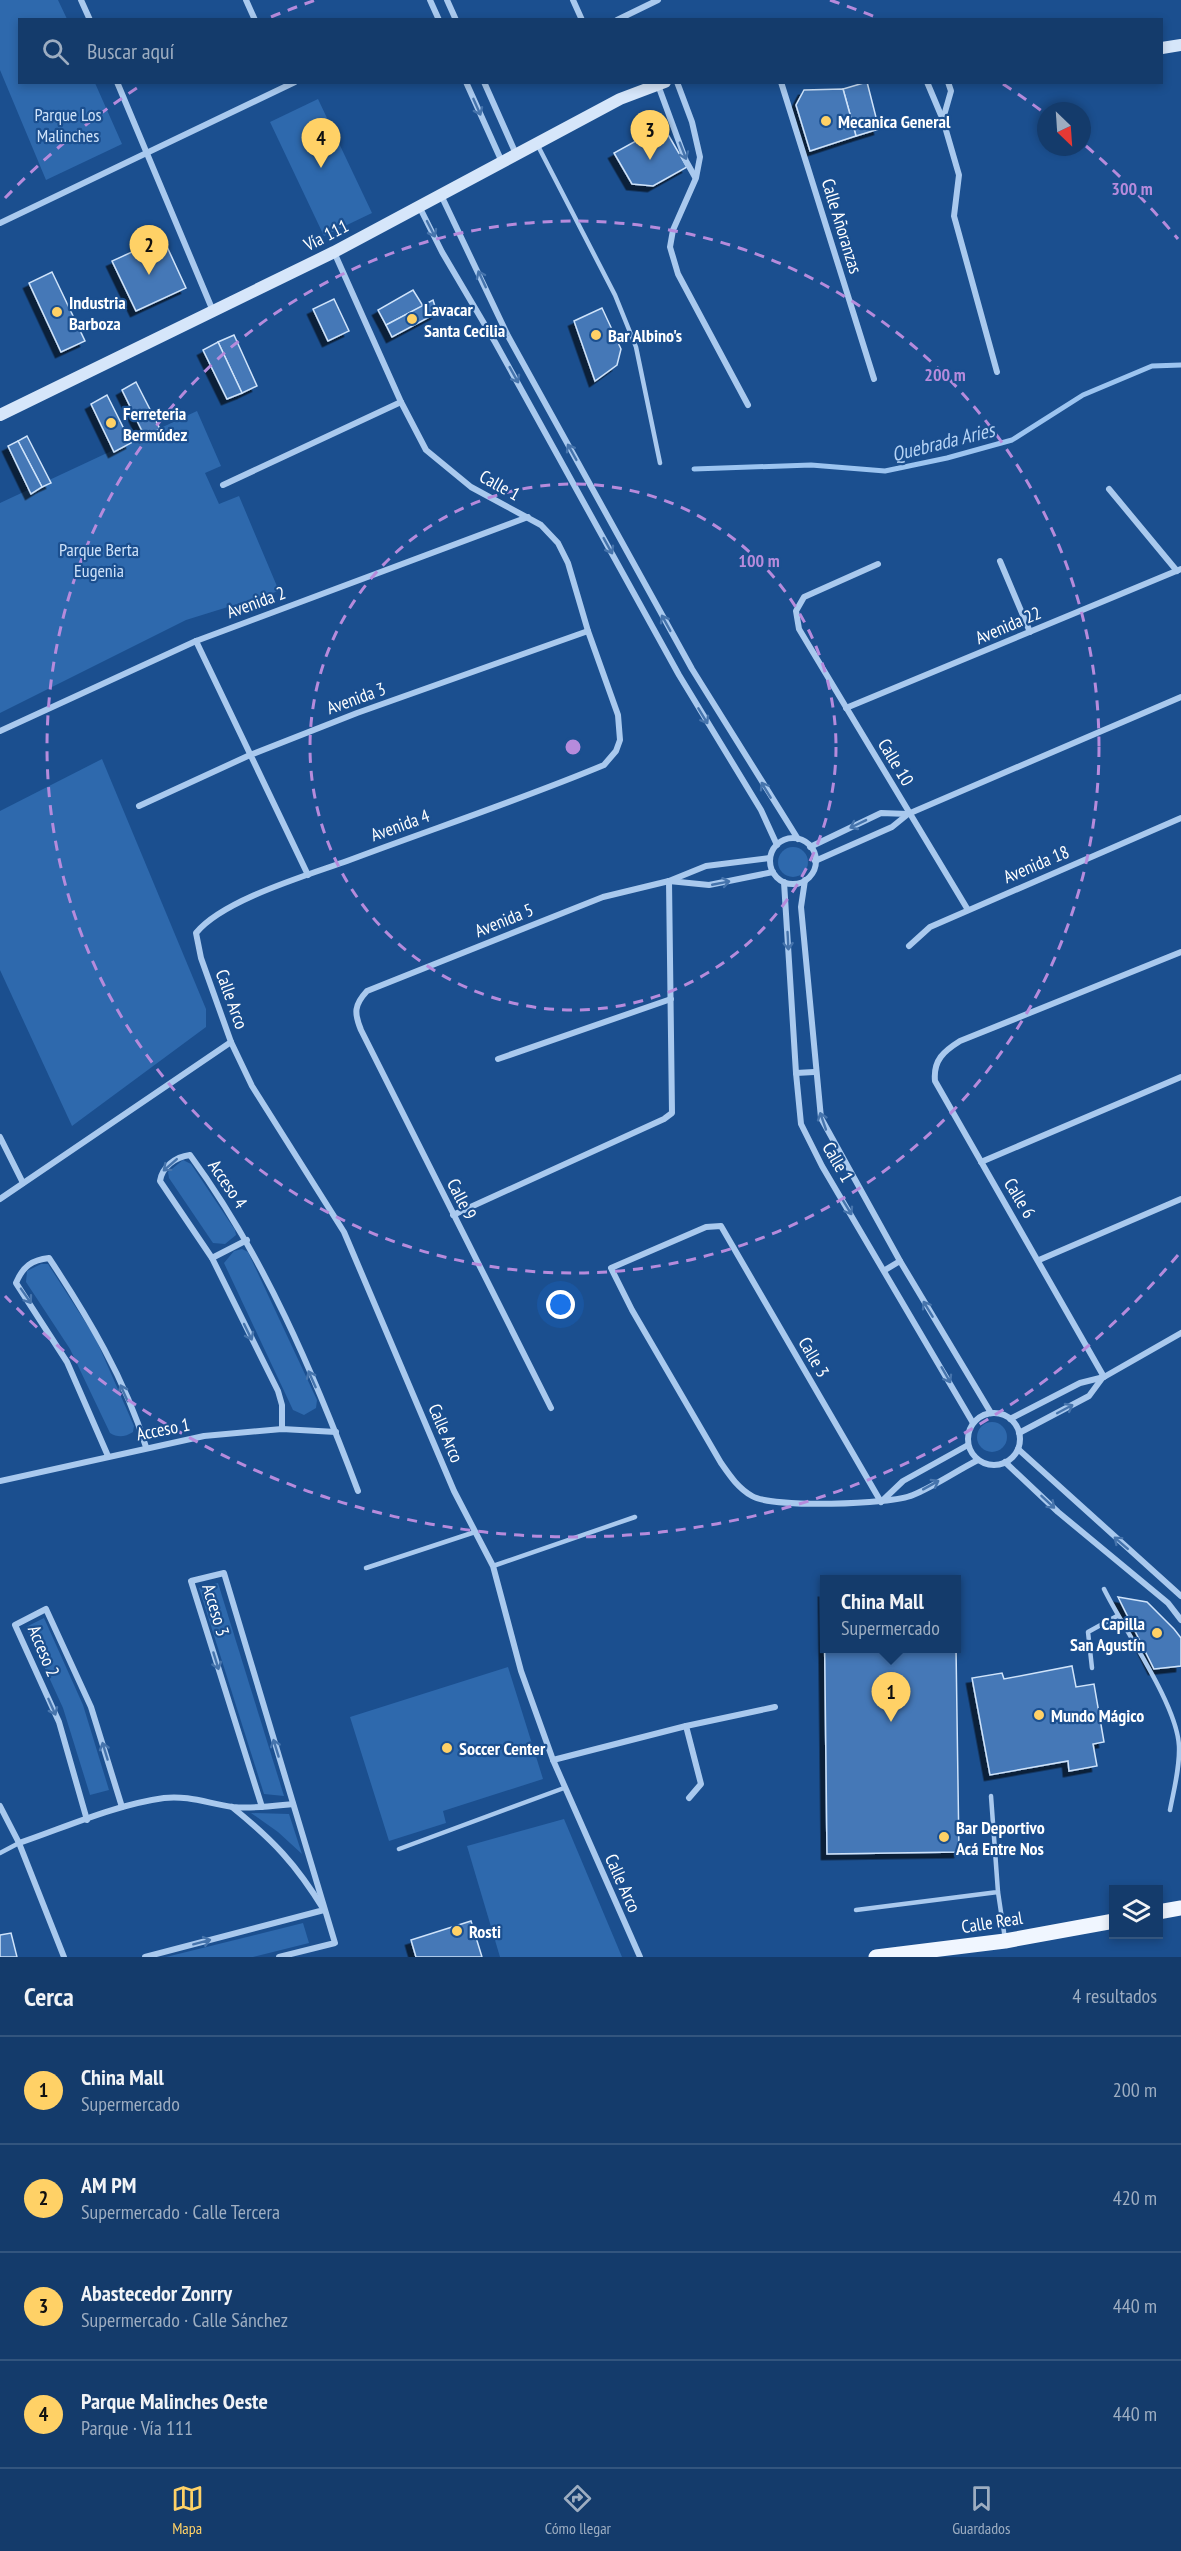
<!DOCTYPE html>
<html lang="es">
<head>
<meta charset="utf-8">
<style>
  body { margin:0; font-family:"PT Sans Narrow",sans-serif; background:#1d4271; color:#f1f3f6 }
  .controls { position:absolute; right:18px; bottom:18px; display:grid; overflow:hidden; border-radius:0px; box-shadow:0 3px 9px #0003 }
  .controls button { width:54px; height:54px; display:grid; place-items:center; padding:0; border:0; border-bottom:2px solid #33557e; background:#143b6b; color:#f1f3f6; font:30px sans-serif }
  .compass { position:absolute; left:1037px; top:102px; width:54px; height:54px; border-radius:50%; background:#143b6b; box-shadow:0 3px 9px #0003; rotate:155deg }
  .you { position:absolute; left:561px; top:1305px; width:21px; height:21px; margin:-15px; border:4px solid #fff; border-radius:50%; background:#1a73e8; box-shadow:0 0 0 9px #1a73e833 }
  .badge { display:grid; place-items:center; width:39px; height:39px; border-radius:50%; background:#ffd166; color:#111; font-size:20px; font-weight:700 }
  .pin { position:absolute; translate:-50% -50px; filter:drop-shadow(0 2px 3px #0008) }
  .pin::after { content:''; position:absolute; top:32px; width:21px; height:18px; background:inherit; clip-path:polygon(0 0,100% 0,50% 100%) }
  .popup { position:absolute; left:820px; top:1575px; width:141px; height:78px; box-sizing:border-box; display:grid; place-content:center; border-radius:0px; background:#143b6b; filter:drop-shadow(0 2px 4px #0005); font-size:20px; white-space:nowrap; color:#9dadc1 }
  .popup b { font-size:22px; color:#f1f3f6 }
  .popup::after { content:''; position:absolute; left:50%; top:100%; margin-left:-12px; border:12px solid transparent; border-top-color:#143b6b }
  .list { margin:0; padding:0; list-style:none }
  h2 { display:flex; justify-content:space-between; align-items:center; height:78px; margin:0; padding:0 24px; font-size:26px }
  h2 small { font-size:20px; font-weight:400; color:#9dadc1 }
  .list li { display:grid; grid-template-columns:39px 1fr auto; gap:18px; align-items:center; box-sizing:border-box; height:108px; padding:0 24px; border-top:2px solid #33557e }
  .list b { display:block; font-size:22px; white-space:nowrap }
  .list p { margin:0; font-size:20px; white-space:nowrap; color:#9dadc1 }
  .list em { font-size:20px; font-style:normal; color:#9dadc1 }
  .icon { flex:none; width:33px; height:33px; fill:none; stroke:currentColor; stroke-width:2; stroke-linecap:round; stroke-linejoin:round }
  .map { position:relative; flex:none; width:1181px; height:1957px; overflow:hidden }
  .search { position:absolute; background:#143b6b; box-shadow:0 3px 9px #0003; left:18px; right:18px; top:18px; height:66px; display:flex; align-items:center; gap:15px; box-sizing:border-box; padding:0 21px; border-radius:0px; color:#9dadc1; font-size:22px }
  .sheet { height:510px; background:#143b6b }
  nav { display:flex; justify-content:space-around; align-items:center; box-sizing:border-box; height:84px; border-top:2px solid #33557e; background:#143b6b; font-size:16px; color:#9dadc1 }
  nav a { display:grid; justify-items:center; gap:3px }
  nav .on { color:#ffd166 }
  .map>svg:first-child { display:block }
  .green { fill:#2e69ad }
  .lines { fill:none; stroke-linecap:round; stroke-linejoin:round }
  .stream { stroke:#9cc4f0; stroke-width:5 }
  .building { fill:#4478b7; stroke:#cfe3fa; stroke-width:1.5; filter:url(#shadow) }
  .service { stroke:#a9c9ee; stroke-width:4.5 }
  .minor { stroke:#a9c9ee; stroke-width:6 }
  .secondary { stroke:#d6e6fa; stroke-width:12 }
  .primary { stroke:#f0f6ff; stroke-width:15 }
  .oneway { stroke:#4674ac }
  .ring { fill:none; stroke:#b68bdc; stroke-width:3; stroke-dasharray:10 8 }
  .poi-dot { fill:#ffd166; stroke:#1b4f8f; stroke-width:2 }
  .labels { text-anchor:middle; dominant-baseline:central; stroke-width:4.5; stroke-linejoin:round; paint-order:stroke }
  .park-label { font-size:18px; fill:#cfe3fa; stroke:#1b4f8f }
  .poi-label { font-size:18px; font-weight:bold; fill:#fff; stroke:#1b4f8f; text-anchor:start }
  .street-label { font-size:18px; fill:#fff; stroke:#1b4f8f }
  .water-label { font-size:20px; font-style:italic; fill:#b5d3f5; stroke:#1b4f8f }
  .centre { fill:#b68bdc; stroke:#1b4f8f; stroke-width:3 }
  .ring-label { font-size:18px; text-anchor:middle; font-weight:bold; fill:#b68bdc; stroke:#1b4f8f; stroke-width:4.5; stroke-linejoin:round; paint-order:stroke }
</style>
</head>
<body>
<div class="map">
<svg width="1181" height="1957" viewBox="0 0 1181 1957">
  <defs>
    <filter id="shadow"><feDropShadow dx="-5.5" dy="5.5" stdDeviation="0" flood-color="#0009"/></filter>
  </defs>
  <rect width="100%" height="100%" fill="#1b4f8f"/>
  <g class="green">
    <polygon points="0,0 58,0 67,19 20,20 20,82 95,83 122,144 46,180 0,70"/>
    <polygon points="318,99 372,213 324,236 270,122"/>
    <polygon points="197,411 221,466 205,473 219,504 239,496 279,591 186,620 0,713 0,503"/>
    <polygon points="102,759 206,1009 206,1027 72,1126 0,970 0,811"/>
    <circle cx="793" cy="862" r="15"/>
    <polygon points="183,1160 191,1164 235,1230 236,1235 225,1244 213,1243 169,1178 168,1172"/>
    <polygon points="242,1249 248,1252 317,1400 316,1408 304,1415 293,1410 224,1263 234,1251"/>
    <path d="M41 1264H48L95 1337 134 1426 133 1432C125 1437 118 1438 110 1433L70 1349 26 1282 27 1271Z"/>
    <circle cx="992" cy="1437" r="15"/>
    <polygon points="218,1583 284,1796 264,1794 199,1588"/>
    <polygon points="44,1618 83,1705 109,1790 90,1795 63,1708 26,1627"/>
    <polygon points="508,1667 543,1779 443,1811 446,1823 389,1841 350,1717"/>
    <polygon points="251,1813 289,1814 302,1854 278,1832"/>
    <polygon points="564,1819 622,1957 500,1957 467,1846"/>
    <polygon points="303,1923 309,1943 253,1957 166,1957"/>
  </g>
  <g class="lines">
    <polyline class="stream" points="694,469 811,465 885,471 947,458 1012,440 1083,395 1152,366 1181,365"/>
  </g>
  <g class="building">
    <polygon points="867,82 879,129 856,136 843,89"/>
    <polygon points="843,89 856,136 810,151 796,105 804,90"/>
    <polygon points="663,126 687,167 653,186 632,184 614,153"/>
    <polygon points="163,238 186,288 136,311 112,261"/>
    <polygon points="52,272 85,341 61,352 29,283"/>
    <polygon points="413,290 423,306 386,325 378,310"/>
    <polygon points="334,299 349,331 328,341 313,309"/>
    <polygon points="433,300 437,313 392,337 386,325"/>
    <polygon points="602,308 621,349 617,365 595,381 574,321"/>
    <polygon points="234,335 257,386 242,393 218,342"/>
    <polygon points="218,342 242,393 227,399 203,350"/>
    <polygon points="136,382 160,429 145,437 122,390"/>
    <polygon points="107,395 131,443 114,452 91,404"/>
    <polygon points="27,436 51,483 42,487 18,441"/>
    <polygon points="18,441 42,487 31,494 8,446"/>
    <polygon points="824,1591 825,1648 956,1648 959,1852 827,1854"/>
    <polygon points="1118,1597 1147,1602 1174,1629 1181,1638 1181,1666 1154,1669"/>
    <polygon points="1072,1666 1076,1687 1094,1684 1104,1742 1093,1744 1097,1766 1069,1771 1068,1761 990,1775 972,1678 1002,1673 1004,1679"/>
    <polygon points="471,1921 482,1957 416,1957 411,1940"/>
    <polygon points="11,1933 17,1957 0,1957 0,1935"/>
  </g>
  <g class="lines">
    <g class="service">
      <polyline points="537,144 615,295 636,347 660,463"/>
      <polyline points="493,1566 635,1517"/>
      <polyline points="366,1568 475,1532"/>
      <path d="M1104 1589C1124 1630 1177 1704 1179 1746 1180 1767 1174 1789 1170 1810"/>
      <polyline points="1092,1668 1088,1632 1117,1616"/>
      <polyline points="399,1849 564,1788"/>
      <polyline points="0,1853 19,1843"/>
      <polyline points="998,1892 1005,1939"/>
      <polyline points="856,1910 998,1892 991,1796"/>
    </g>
    <g class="minor">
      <polyline points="81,0 90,20"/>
      <polyline points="246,0 255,20"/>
      <polyline points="430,0 439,20"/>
      <polyline points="447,0 456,20"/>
      <polyline points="573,0 582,20"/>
      <polyline points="617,20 658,0"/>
      <polyline points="117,82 213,311"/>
      <polyline points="466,82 502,162"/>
      <polyline points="484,82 516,154"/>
      <polyline points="677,82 692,122 700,157 696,178 673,230 670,247 678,274 748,405"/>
      <polyline points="781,82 874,379"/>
      <polyline points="927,82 943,120 959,175 954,216 997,372"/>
      <polyline points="658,85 686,161 695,177"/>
      <polyline points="943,119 951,91 948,82"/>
      <polyline points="441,195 508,336 692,669 798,839"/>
      <polyline points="419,206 442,252 495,342 679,675 761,810 777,845"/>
      <polyline points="0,223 295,82"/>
      <path d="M334 252 401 402 426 450 471 487 541 525 558 543 568 563 588 631 618 715 620 740 616 751 604 765C520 800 432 829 347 861 305 876 223 900 196 933L201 958 231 1042 252 1086 344 1232 454 1491 493 1566 521 1671 553 1760 640 1957"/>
      <polyline points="223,485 401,402"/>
      <polyline points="1109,489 1177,571"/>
      <polyline points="1000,561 1030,632"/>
      <polyline points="878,564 804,597 796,611 799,629 968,910"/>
      <polyline points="196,641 308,875"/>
      <polyline points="846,708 1181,569"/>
      <polyline points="0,731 196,641 528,517"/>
      <polyline points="139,806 250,755 357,713 588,631"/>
      <circle cx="793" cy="861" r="23"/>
      <polyline points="810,847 881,813 908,814"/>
      <polyline points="815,861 892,827 908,814 1181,697"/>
      <polyline points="805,880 801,907 821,1118 900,1261 991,1413"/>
      <polyline points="669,881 709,885 773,872"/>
      <polyline points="784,882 796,1073 801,1124 822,1166 973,1423"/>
      <polyline points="909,946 930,927 1181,818"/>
      <polyline points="498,1059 671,999"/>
      <polyline points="796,1073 814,1072"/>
      <polyline points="0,1137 23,1183"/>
      <polyline points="981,1162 1181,1077"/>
      <polyline points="0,1199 231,1042"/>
      <polyline points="453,1215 664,1119 672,1113 669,881"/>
      <polyline points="212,1258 247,1240"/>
      <polyline points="1039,1260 1181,1199"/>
      <polyline points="885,1270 900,1261"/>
      <path d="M1104 1377 935 1081C933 1060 944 1051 960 1041L1181 952"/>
      <path d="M551 1408 361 1030C354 1013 354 1005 367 991L603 897 669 881 706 866 770 858"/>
      <circle cx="994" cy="1439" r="26"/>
      <polyline points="1010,1419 1080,1383 1104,1377 1181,1333"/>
      <path d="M282 1429V1405L278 1391 212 1258 160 1181C162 1167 175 1157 190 1155 264 1256 314 1374 358 1491"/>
      <polyline points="1019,1433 1089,1396 1103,1377"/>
      <polyline points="1018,1449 1181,1596"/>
      <path d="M108 1456 67 1362 16 1283C23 1266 32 1260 49 1258 88 1317 125 1379 146 1447"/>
      <polyline points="1005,1462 1058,1512 1168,1603 1181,1620"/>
      <polyline points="0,1481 204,1436 282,1429 336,1432"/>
      <path d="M881 1502 721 1226 706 1227 611 1268 632 1310 721 1463C730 1476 738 1488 752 1496 772 1508 890 1505 913 1495 935 1486 956 1471 978 1460"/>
      <polyline points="881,1502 903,1481 968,1445"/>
      <polyline points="686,1726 701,1784 689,1798"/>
      <polyline points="553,1760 686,1726 775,1707"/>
      <polyline points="0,1806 19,1843 64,1957"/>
      <polyline points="262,1807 191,1581 224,1573 335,1943 279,1957"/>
      <polyline points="87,1820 59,1722 15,1625 46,1609 91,1707 122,1807"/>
      <path d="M19 1843C66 1827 114 1805 164 1798 188 1795 210 1804 233 1807 253 1809 273 1806 293 1804"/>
      <path d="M145 1957 324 1910C296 1864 273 1840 232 1807"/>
    </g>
    <g class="secondary">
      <polyline points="1162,48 1181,45"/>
      <polyline points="0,415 334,252 620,99 665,82"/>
    </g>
    <g class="primary">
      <polyline points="1158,1912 1181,1908"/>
      <polyline points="876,1957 1005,1941 1114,1921"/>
    </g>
  </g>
  <defs><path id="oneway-shaft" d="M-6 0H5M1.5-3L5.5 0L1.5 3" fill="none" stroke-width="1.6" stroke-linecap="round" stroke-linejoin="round" transform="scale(1.5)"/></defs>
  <g class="oneway">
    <use href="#oneway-shaft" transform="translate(477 107) rotate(66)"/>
    <use href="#oneway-shaft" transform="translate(683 151) rotate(69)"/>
    <use href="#oneway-shaft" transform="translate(431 229) rotate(63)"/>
    <use href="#oneway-shaft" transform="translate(482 279) rotate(-115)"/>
    <use href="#oneway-shaft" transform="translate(514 375) rotate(61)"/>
    <use href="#oneway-shaft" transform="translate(572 452) rotate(-119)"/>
    <use href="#oneway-shaft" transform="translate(608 546) rotate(61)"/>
    <use href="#oneway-shaft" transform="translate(666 623) rotate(-119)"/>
    <use href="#oneway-shaft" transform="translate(703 716) rotate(59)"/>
    <use href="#oneway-shaft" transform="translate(766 790) rotate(-121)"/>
    <use href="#oneway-shaft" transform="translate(858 824) rotate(154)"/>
    <use href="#oneway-shaft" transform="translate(721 883) rotate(-11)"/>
    <use href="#oneway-shaft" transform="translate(788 941) rotate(87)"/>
    <use href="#oneway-shaft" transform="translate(823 1121) rotate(-109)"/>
    <use href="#oneway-shaft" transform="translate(170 1165) rotate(139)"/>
    <use href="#oneway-shaft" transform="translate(847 1207) rotate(59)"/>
    <use href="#oneway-shaft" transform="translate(26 1296) rotate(55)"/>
    <use href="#oneway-shaft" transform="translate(928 1309) rotate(-121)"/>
    <use href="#oneway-shaft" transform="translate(248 1332) rotate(64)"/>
    <use href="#oneway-shaft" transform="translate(946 1375) rotate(60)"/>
    <use href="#oneway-shaft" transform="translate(312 1379) rotate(-114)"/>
    <use href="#oneway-shaft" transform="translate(124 1393) rotate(-114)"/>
    <use href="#oneway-shaft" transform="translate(1065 1409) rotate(-28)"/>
    <use href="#oneway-shaft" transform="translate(931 1485) rotate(-29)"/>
    <use href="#oneway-shaft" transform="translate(1048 1502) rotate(43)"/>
    <use href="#oneway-shaft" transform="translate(1121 1543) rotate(-139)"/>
    <use href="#oneway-shaft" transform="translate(216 1661) rotate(73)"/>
    <use href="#oneway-shaft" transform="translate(52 1707) rotate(66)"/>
    <use href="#oneway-shaft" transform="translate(276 1748) rotate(-107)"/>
    <use href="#oneway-shaft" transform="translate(105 1751) rotate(-107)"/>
    <use href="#oneway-shaft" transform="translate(202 1942) rotate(-15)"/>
  </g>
  <g class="ring">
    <circle cx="573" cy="747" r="263"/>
    <circle cx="573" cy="747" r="526"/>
    <path d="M1178 1255A790 790 0 0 1 5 1296M5 198A790 790 0 0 1 143 84M271 17A790 790 0 0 1 316 0M830 0A790 790 0 0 1 875 17M1003 84A790 790 0 0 1 1043 112M1086 146A790 790 0 0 1 1178 239"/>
  </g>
  <g class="poi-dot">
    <circle cx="826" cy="121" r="6"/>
    <circle cx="57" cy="312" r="6"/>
    <circle cx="412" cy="319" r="6"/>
    <circle cx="596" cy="335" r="6"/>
    <circle cx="111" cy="423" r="6"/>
    <circle cx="1157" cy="1633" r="6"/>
    <circle cx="1039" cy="1715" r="6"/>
    <circle cx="447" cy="1748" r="6"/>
    <circle cx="944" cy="1837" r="6"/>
    <circle cx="457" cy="1931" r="6"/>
  </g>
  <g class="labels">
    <g class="park-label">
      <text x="68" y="114">Parque Los<tspan x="68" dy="21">Malinches</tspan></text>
      <text x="99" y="549">Parque Berta<tspan x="99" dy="21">Eugenia</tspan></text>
    </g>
    <g class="poi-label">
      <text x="838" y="121">Mecanica General</text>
      <text x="69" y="302">Industria<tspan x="69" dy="21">Barboza</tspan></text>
      <text x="424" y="309">Lavacar<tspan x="424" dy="21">Santa Cecilia</tspan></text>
      <text x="608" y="335">Bar Albino's</text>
      <text x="123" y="413">Ferreteria<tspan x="123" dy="21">Bermúdez</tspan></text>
      <text x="1145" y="1623" text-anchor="end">Capilla<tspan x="1145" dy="21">San Agustín</tspan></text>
      <text x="1051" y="1715">Mundo Mágico</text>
      <text x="459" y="1748">Soccer Center</text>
      <text x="956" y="1827">Bar Deportivo<tspan x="956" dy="21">Acá Entre Nos</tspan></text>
      <text x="469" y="1931">Rosti</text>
    </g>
    <g class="street-label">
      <text transform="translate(842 226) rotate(73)">Calle Añoranzas</text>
      <text transform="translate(326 235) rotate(-27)">Vía 111</text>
      <text transform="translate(500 485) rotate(29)">Calle 1</text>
      <text transform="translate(256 602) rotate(-20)">Avenida 2</text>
      <text transform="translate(1008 625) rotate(-23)">Avenida 22</text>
      <text transform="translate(356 698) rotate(-20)">Avenida 3</text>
      <text transform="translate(896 762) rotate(59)">Calle 10</text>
      <text transform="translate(400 825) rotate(-20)">Avenida 4</text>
      <text transform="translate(1036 864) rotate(-23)">Avenida 18</text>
      <text transform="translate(504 920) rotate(-22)">Avenida 5</text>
      <text transform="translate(232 999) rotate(70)">Calle Arco</text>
      <text transform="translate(838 1162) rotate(60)">Calle 1</text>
      <text transform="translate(228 1184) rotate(56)">Acceso 4</text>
      <text transform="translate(1020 1198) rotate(59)">Calle 6</text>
      <text transform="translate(462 1199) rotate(63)">Calle 9</text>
      <text transform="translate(814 1357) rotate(60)">Calle 3</text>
      <text transform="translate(163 1429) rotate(-11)">Acceso 1</text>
      <text transform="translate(446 1433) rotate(67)">Calle Arco</text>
      <text transform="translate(216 1610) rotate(73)">Acceso 3</text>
      <text transform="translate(44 1651) rotate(67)">Acceso 2</text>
      <text transform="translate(623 1883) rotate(66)">Calle Arco</text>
      <text transform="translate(992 1922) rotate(-9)">Calle Real</text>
    </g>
    <g class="water-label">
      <text transform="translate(943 442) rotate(-14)">Quebrada Aries</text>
    </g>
  </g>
  <circle cx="573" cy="747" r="9" class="centre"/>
  <g class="ring-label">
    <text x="1132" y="195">300 m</text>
    <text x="945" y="381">200 m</text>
    <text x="759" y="567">100 m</text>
  </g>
</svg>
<div class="controls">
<button><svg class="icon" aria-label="layers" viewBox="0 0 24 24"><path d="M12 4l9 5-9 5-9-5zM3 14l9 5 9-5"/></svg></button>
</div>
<svg class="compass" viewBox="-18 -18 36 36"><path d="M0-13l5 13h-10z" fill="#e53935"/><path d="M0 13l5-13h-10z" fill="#9dadc1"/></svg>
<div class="you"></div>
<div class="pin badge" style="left:891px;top:1722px">1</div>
<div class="popup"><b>China Mall</b>Supermercado</div>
<div class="pin badge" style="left:149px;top:275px">2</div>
<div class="pin badge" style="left:650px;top:160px">3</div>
<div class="pin badge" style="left:321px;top:168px">4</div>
<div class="search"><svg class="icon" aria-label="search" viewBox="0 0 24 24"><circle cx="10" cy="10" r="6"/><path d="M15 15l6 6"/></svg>Buscar aquí</div>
</div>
<section class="sheet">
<h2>Cerca<small>4 resultados</small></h2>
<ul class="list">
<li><span class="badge">1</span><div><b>China Mall</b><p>Supermercado</p></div><em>200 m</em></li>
<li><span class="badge">2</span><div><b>AM PM</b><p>Supermercado · Calle Tercera</p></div><em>420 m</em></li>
<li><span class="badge">3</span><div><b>Abastecedor Zonrry</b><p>Supermercado · Calle Sánchez</p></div><em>440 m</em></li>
<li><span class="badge">4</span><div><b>Parque Malinches Oeste</b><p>Parque · Vía 111</p></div><em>440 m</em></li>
</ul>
</section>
<nav>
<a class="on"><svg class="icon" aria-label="map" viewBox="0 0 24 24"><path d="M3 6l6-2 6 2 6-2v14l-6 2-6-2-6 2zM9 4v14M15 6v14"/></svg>Mapa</a>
<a><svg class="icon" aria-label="directions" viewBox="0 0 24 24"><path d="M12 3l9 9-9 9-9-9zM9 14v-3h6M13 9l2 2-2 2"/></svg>Cómo llegar</a>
<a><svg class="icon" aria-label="saved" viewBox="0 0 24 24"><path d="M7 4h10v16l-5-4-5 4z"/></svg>Guardados</a>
</nav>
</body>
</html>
